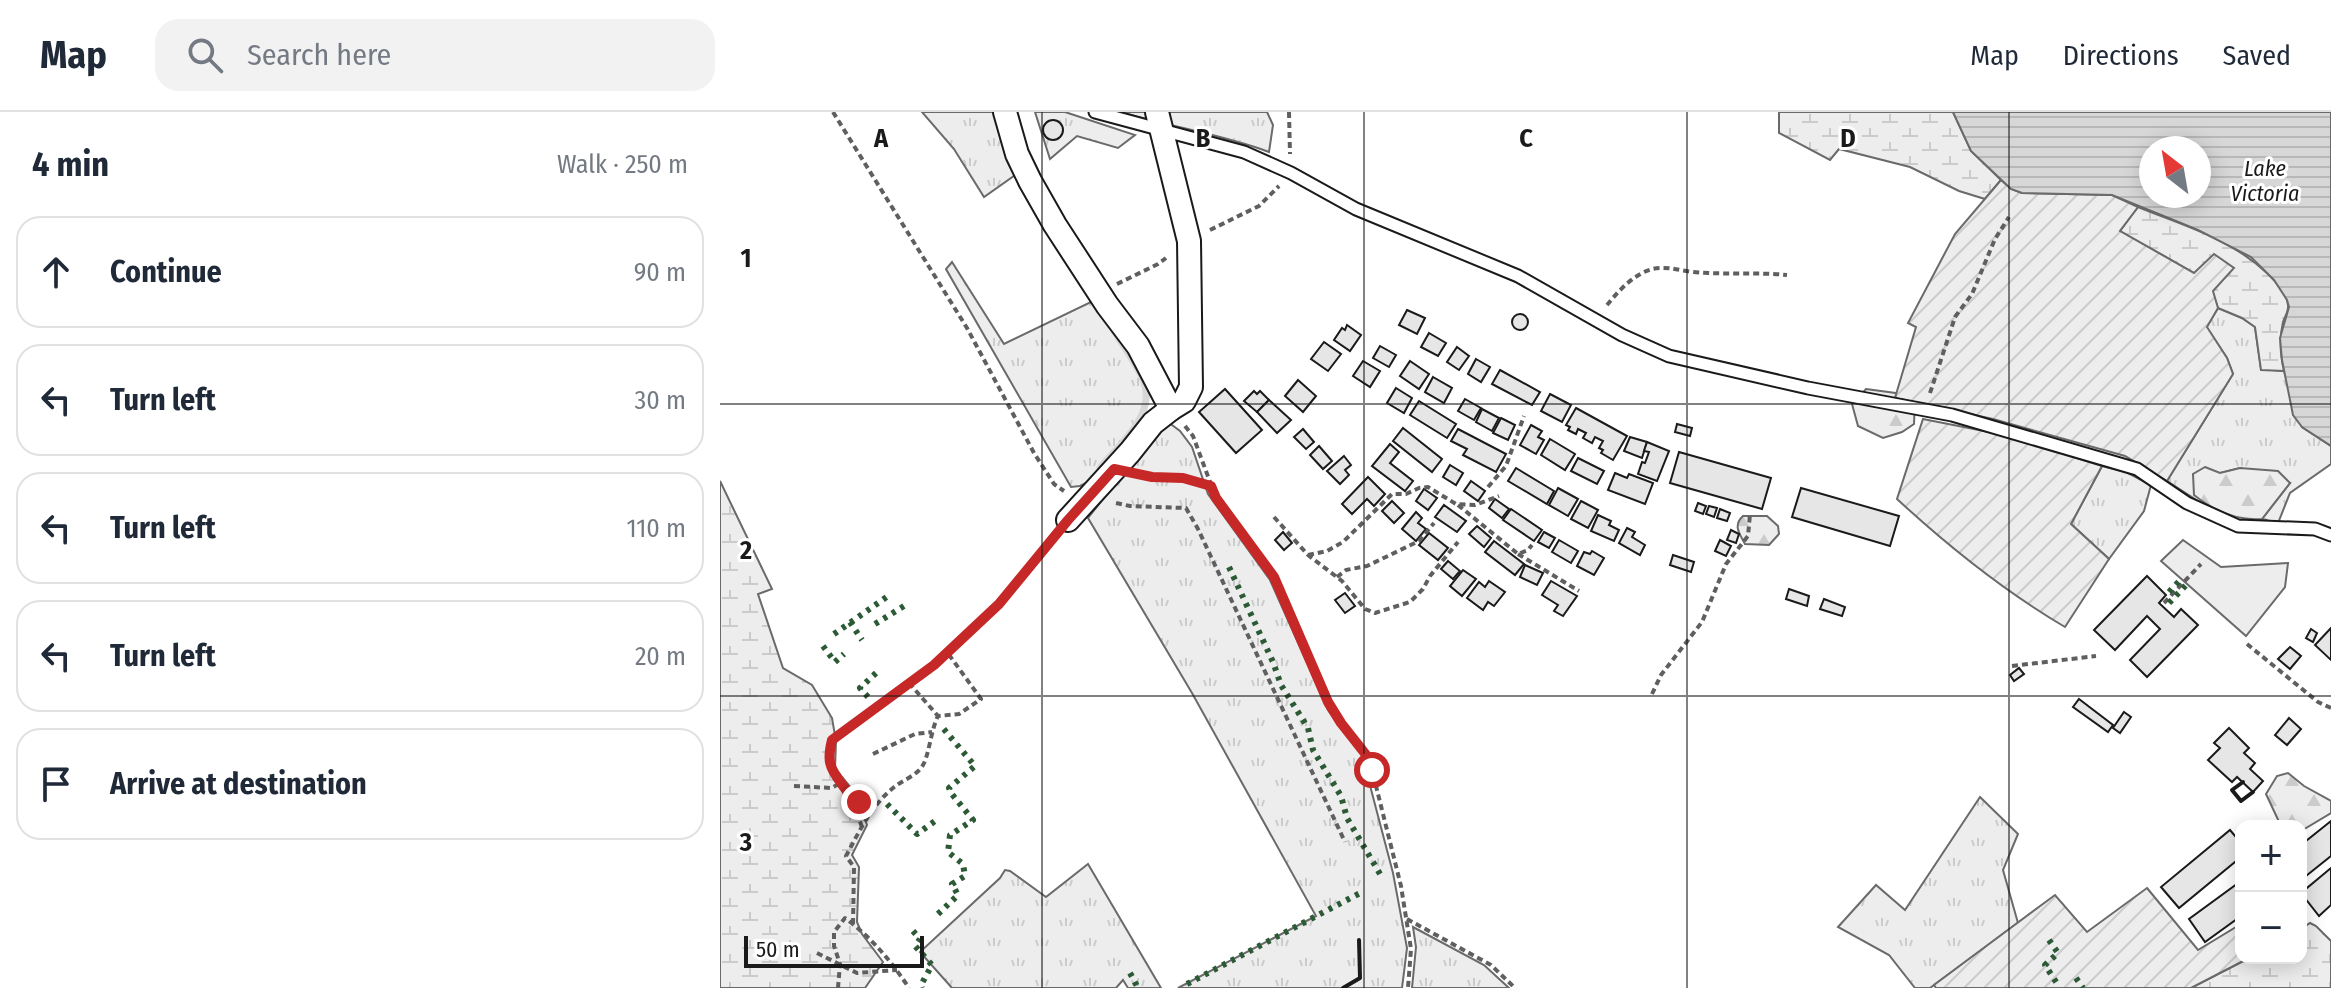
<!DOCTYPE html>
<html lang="en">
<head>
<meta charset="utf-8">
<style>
  body { margin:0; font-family:"Fira Sans Condensed",sans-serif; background:#f2f2f3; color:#1f2937 }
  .controls { position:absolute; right:24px; bottom:24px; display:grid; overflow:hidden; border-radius:16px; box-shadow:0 4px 20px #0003 }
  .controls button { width:72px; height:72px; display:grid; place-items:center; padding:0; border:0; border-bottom:2px solid #e0e1e3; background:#fff; color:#1f2937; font:40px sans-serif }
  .compass { position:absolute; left:1419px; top:24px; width:72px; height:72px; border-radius:50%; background:#fff; box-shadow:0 4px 20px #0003; rotate:329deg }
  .scale { position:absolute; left:24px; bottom:20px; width:180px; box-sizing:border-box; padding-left:8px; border:4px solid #1a1a1a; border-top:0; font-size:22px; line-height:28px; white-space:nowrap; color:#1a1a1a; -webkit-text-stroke:6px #fff; paint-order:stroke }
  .stop { position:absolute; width:24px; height:24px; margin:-18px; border:6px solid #c62828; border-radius:50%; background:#fff }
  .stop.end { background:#c62828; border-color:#fff; box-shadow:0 2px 8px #0008 }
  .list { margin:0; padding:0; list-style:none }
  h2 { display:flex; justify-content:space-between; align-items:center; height:104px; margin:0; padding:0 32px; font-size:34px }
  h2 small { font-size:26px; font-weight:400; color:#747a83 }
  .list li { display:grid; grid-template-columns:52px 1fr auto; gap:24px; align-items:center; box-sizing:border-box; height:112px; margin:0 16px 16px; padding:0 16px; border:2px solid #e0e1e3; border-radius:24px }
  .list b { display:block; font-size:30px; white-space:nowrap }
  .list em { font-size:26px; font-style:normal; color:#747a83 }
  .icon { flex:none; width:44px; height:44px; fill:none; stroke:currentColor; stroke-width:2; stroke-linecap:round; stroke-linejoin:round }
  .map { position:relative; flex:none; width:1611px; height:876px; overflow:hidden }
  header { display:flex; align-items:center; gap:48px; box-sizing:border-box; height:112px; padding:0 40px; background:#fff; border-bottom:2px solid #e0e1e3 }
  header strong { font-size:38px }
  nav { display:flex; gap:44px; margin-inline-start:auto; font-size:28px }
  .search { width:560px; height:72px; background:#f2f2f3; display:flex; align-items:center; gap:20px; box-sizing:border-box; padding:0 28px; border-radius:24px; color:#747a83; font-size:30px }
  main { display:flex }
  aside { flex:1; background:#fff }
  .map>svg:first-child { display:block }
  .grass { fill:url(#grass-tufts); stroke:#6a6a6a; stroke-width:2 }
  .forest { fill:url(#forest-firs); stroke:#6a6a6a; stroke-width:2 }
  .wetland { fill:url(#wetland-marsh); stroke:#6a6a6a; stroke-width:2 }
  .garden { fill:url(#garden-furrows); stroke:#6a6a6a; stroke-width:2 }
  .pitch { fill:#ededed; stroke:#6a6a6a; stroke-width:2 }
  .water { fill:url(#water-rules); stroke:#6a6a6a; stroke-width:2; fill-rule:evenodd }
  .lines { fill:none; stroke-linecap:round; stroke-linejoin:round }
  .stream { stroke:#d7d7d7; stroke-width:7 }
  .building { fill:#e6e6e6; stroke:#1a1a1a; stroke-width:2 }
  .lane-casing { stroke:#1a1a1a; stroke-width:15 }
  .street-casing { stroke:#1a1a1a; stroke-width:26 }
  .path { stroke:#5f5f5f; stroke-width:4; stroke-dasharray:6 4; stroke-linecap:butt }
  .lane { stroke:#fff; stroke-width:11 }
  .street { stroke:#fff; stroke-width:22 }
  .hedge { stroke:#2b5a34; stroke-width:6; stroke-dasharray:4 6; stroke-linecap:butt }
  .wall { stroke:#1a1a1a; stroke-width:4 }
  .route { stroke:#c62828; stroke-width:10 }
  .grid { fill:none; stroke:#1a1a1a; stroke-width:2; stroke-opacity:0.55 }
  .labels { text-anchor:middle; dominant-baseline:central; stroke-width:6; stroke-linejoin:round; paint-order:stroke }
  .water-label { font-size:22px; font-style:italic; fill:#1a1a1a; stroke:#fff }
  .grid-label { font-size:26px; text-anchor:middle; font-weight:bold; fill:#1a1a1a; stroke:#fff; stroke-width:6; stroke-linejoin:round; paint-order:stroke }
</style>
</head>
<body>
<header>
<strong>Map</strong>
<div class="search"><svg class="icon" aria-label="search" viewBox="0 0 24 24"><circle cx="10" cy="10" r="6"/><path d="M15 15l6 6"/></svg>Search here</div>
<nav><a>Map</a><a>Directions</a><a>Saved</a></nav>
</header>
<main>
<aside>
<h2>4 min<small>Walk · 250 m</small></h2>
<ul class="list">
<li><svg class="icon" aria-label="ahead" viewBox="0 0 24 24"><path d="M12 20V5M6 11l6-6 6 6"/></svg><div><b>Continue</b></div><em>90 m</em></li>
<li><svg class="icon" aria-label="left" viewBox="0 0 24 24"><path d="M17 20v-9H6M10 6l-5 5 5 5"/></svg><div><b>Turn left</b></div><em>30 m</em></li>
<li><svg class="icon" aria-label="left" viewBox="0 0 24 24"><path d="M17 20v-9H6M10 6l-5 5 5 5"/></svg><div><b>Turn left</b></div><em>110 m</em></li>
<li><svg class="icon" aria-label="left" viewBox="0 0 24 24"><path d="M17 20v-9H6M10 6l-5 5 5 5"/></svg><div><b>Turn left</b></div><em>20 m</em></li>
<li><svg class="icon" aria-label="arrive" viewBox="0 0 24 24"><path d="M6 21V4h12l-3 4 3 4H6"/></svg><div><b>Arrive at destination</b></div></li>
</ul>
</aside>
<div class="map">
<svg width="1611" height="876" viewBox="0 0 1611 876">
  <defs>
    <pattern id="grass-tufts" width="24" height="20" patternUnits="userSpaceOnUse" patternTransform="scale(2)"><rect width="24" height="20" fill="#ededed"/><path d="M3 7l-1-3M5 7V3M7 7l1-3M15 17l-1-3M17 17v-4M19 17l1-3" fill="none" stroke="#cbcbcb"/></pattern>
    <pattern id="forest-firs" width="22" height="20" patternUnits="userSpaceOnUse" patternTransform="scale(2)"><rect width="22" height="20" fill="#ededed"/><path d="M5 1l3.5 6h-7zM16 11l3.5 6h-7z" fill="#cbcbcb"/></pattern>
    <pattern id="wetland-marsh" width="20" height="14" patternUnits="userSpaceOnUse" patternTransform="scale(2)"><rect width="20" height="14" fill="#ededed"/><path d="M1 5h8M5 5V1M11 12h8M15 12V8" fill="none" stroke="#cbcbcb"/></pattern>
    <pattern id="garden-furrows" width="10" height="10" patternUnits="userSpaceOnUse" patternTransform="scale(2)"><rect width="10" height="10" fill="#ededed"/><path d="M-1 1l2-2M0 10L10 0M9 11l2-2" fill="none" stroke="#cbcbcb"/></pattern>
    <pattern id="water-rules" width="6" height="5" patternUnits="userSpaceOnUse" patternTransform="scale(2)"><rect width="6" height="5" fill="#d7d7d7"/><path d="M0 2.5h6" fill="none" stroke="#b8b8b8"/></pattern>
  </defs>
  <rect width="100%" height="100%" fill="#fff"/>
  <g class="grass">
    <polygon points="202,0 281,0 298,61 264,85 234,37"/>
    <polygon points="315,0 345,0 415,23 398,36 357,24 330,47"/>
    <path d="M401 0H547L553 13 549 40C501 22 450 15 401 0Z"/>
    <polygon points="232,150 284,232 375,188 421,261 428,281 423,309 370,369 360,374 351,375 226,157"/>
    <polygon points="1498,196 1522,206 1535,215 1541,257 1564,259 1582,315 1611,334 1611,352 1570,381 1558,411 1542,407 1570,371 1520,356 1500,361 1489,396 1447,369 1513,262 1507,246 1486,215"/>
    <polygon points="448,310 460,319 472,335 488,382 550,468 608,598 642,643 673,761 687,836 682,876 458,876 596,804 472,581 368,406 414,348"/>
    <polygon points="1382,354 1406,360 1431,373 1424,399 1389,447 1351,412"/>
    <polygon points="1260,685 1298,722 1283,758 1298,811 1210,876 1195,876 1169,843 1118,815 1156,773 1185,798"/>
    <polygon points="368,752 441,876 408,876 403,868 396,876 232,876 200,840 280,766 285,758 290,759 326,785"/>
    <polygon points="693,815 764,853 789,876 692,876 696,835"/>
  </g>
  <g class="forest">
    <polygon points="1146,277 1183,282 1195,290 1194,312 1182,320 1163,326 1138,314 1132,292"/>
    <path d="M1485 355 1500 361 1520 356 1558 359 1570 371 1542 407C1516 409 1494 399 1474 383L1473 362Z"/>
    <path d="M1023 404H1047L1058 414 1059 422 1049 433 1025 432C1019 421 1013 413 1023 404Z"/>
    <polygon points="1568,661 1584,674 1611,689 1611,701 1581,719 1581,714 1561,714 1546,682 1557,664"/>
  </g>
  <g class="wetland">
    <polygon points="1059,0 1233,0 1251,39 1281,68 1265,87 1239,79 1190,55 1119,37 1110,48 1059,21"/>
    <path d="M1418 95C1465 114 1510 126 1548 162 1556 170 1567 181 1568 193 1569 199 1565 204 1563 210 1559 227 1560 242 1564 259L1541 258 1535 215 1522 206 1498 196 1492 179 1474 161 1400 119Z"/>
    <polygon points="0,369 52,477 38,482 63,556 92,573 112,606 116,629 115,656 135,681 147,713 132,743 139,755 137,810 142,822 163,850 145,876 0,876"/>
    <polygon points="1590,811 1596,814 1611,829 1611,876 1471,876 1529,846 1581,846 1581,817"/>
  </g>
  <g class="garden">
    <polygon points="1281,68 1291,77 1302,81 1392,83 1418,95 1400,119 1474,161 1494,142 1514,156 1493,179 1498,196 1487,215 1507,246 1513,262 1447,369 1405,344 1273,307 1175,286 1196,215 1188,211 1235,122"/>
    <path d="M1203 307 1289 324 1382 354 1351 412 1389 447 1345 515C1284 479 1229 435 1177 387Z"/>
    <polygon points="1427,776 1478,838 1521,812 1521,846 1529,846 1471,876 1216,876 1214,873 1335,783 1367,820"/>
  </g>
  <polygon class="pitch" points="1463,428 1501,455 1568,451 1565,475 1526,524 1441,449"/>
  <path class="water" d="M1233 0H1611V334L1582 315 1573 303 1562 248 1560 226 1569 195 1567 188 1554 168 1531 145 1478 118 1392 83 1302 81 1291 77 1251 39ZM1431 36H1479V84H1431Z"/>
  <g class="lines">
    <path class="stream" d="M380 356C399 333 436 303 424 270 418 253 404 236 395 220"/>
  </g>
  <g class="building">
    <circle cx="333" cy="18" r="10"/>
    <polygon points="687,198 705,206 697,222 679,213"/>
    <circle cx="800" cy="210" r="8"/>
    <polygon points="627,213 641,223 630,239 614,228 622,216 625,218"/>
    <polygon points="709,221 726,231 718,244 701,235"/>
    <polygon points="604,230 621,242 608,259 591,247"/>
    <polygon points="660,234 676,243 669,255 653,246"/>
    <polygon points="737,235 749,244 739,258 727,250"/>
    <polygon points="756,247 770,255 761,270 748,262"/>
    <polygon points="643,249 660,259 650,275 633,264"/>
    <polygon points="690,249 709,262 699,277 680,264"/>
    <polygon points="780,258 820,280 812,293 772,272"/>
    <polygon points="713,265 732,276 724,291 705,280"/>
    <polygon points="578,268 596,284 583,300 565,284"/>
    <polygon points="676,276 692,286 684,301 667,291"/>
    <polygon points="505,277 542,318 516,341 479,300"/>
    <polygon points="534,279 537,282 540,279 549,288 537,300 524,289"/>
    <polygon points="830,282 851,293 842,310 821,299"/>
    <polygon points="745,287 761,296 754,308 738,299"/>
    <polygon points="549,288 571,308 557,321 537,300"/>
    <polygon points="699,289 736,312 727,326 690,303"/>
    <polygon points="856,296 907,324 893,348 881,341 883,338 879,336 883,329 875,325 872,331 863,326 866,321 858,317 856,322 848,318 850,315 846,313"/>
    <polygon points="762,297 779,306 772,319 756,310"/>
    <polygon points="781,306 795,313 788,328 773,321"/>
    <polygon points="957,312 972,316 970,324 955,320"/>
    <polygon points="811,313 822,319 818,325 824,328 816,342 800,333"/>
    <polygon points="683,316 722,347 712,360 673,329"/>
    <polygon points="583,317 594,330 586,337 574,325"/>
    <polygon points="738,317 786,342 776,360 743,343 747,337 731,329"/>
    <polygon points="910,325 927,330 922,346 904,339"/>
    <polygon points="830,327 855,342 845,358 821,343"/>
    <polygon points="927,330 949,339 937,369 918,362 922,350 925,351 929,340 924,339"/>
    <polygon points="670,332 679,340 670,351 693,369 685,379 652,354"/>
    <polygon points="599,334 612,349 603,357 590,343"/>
    <polygon points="959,340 1051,366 1042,397 950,371"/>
    <polygon points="624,344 631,353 625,358 629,363 620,372 607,359"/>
    <polygon points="858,346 884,359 877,372 851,359"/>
    <polygon points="730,353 743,361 736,373 723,365"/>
    <polygon points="796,356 834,379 827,392 788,369"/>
    <polygon points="895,361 907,366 909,362 933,371 925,392 888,378"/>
    <polygon points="648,365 665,382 654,394 647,387 632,402 622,392"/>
    <polygon points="751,369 765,379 758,389 744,379"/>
    <polygon points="838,376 858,387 848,404 829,393"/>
    <polygon points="1081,376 1179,404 1170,434 1072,405"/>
    <polygon points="704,377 717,386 708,398 696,389"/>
    <polygon points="775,387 789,397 782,406 769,396"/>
    <polygon points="672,389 684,401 674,411 662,399"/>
    <polygon points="861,389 878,398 868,416 851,407"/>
    <polygon points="978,391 986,394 983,402 975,399"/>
    <polygon points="724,393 746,409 737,420 715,405"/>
    <polygon points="989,394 997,396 994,405 986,402"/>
    <polygon points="791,397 822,418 814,429 783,408"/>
    <polygon points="1000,397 1010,401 1007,409 997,406"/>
    <polygon points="696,400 702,406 698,411 706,417 696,429 682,417"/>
    <polygon points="878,403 891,409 889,413 899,418 894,429 871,419"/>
    <polygon points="757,414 771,426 764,435 749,422"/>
    <polygon points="907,416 915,420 912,425 925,433 920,443 899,431"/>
    <polygon points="1011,418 1019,422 1016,431 1007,428"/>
    <polygon points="563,420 572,431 564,438 555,428"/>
    <polygon points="824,420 835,426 829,436 818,430"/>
    <polygon points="709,421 728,436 718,448 699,433"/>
    <polygon points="839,428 858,439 851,451 832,440"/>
    <polygon points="1000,428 1011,434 1006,444 995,439"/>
    <polygon points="774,429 804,452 795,463 765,440"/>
    <polygon points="872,439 884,446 874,463 857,454 864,440 870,442"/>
    <polygon points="953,443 974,450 971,460 950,453"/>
    <polygon points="728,449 740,459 733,467 721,457"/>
    <polygon points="805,453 823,461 817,473 800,465"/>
    <polygon points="743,458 756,467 742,484 730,474"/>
    <polygon points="1427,464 1446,483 1439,491 1454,505 1461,497 1478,513 1427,565 1410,548 1440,517 1427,504 1395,538 1374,518"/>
    <polygon points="769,469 785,480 774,494 768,490 763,498 747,486 759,470 765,475"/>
    <polygon points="831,469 857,484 843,504 834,499 838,493 822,483"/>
    <polygon points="1069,477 1089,484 1087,494 1066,487"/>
    <polygon points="625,481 635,494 625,501 615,488"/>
    <polygon points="1104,487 1125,495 1122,504 1100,497"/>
    <polygon points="1611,516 1611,548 1595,533"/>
    <polygon points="1591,517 1597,521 1593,530 1586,526"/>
    <polygon points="1570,535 1581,544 1570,557 1558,547"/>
    <polygon points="1299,556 1304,562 1294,569 1290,563"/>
    <polygon points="1359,587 1393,613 1388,620 1353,595"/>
    <polygon points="1404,600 1411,605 1400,621 1393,616"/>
    <polygon points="1569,606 1581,617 1567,633 1555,623"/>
    <polygon points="1509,616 1529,636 1524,641 1535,651 1530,657 1543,669 1533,680 1517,665 1512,670 1488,648 1500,636 1494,631"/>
    <polygon points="1611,709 1611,744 1581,768 1581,733"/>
    <polygon points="1510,718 1521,731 1521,745 1459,796 1441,775"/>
    <polygon points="1611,756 1611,793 1599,804 1581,781"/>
    <polygon points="1521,769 1521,804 1485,830 1469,807"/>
  </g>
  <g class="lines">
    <g class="lane-casing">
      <polyline id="lane" points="375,0 524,40 571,61 636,97 798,164 902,223 949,244 1088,276 1232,303 1417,357 1467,391 1518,414 1595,417 1611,423"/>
    </g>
    <g class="street-casing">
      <g id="street">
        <polyline points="285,0 297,42 310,69 335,113 387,193 418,234 451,297 433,311 410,340 348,408"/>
        <polyline points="437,0 469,129 471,275 464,289 451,297"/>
      </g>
    </g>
    <g class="path">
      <polyline points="113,0 247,216 314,341 334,372 344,379"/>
      <polyline points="569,0 570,42"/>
      <polyline points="490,118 539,94 559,74"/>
      <polyline points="397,172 438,152 446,146"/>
      <path d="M887 193C897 181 908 168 924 160 941 152 956 158 973 160 1004 163 1036 160 1067 163"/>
      <polyline points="1210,281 1235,205 1252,182 1275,127 1289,105"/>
      <polyline points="465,314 473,324 496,386 554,465 608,590 621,611 647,644 652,658 681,774 691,837 688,876"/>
      <polyline points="420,363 463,366 490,374"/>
      <polyline points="768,375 786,354 804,304"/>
      <polyline points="396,391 410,394 466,396 478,417 625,730"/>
      <polyline points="738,393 798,442 808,438 812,433"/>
      <polyline points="554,405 588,443 622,469 645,497 655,501 690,490 703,477 710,464 738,430"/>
      <polyline points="798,442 859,479"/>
      <polyline points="588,443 607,439 623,430 672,382 686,382 699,376 708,375 736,392 755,393 779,384"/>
      <polyline points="617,465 626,458 647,454 699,429 714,411"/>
      <polyline points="1444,491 1481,452"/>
      <polyline points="1527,532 1598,590 1611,596"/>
      <polyline points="1292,554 1376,544"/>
      <polyline points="189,571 218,604"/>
      <polyline points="932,582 941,563 982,510 1006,452 1028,424 1030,402"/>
      <polyline points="153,642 195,622 212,620"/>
      <polyline points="74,674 111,676 121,671"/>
      <polyline points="133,687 151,699"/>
      <path d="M142 715C138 705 136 694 131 685 117 659 104 662 112 628L214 553 279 492 334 425"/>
      <polyline points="687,807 771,853 795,876"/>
      <path d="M133 812 134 755 126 744C139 720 151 694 173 676 182 668 197 664 203 653 209 643 211 618 218 604L239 602 261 587 227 540"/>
      <polyline points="97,841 137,861 177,858"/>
      <path d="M118 876 120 852 114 834V820L125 806C152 826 171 849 189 876"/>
    </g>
    <use href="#lane" class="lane"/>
    <use href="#street" class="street"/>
    <g class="hedge">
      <polyline points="509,455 553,550 561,573 588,616 593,638 621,684 627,706 663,767"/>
      <polyline points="1449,480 1462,466"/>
      <polyline points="1449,491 1467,472"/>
      <polyline points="130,510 142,528"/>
      <polyline points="155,512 184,494"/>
      <polyline points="114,522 168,484"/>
      <polyline points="103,534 115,550 124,542"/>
      <polyline points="148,585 140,576 156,561"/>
      <polyline points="167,692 197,722 215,709"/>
      <polyline points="218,802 238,783 232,772 245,764 243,752 228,740 230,723 253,708 231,681 229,676 255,654 222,615"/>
      <polyline points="193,819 200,827 195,834 212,853 201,873 202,876"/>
      <polyline points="1329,828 1338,841 1325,853 1338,873"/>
      <polyline points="410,861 418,876"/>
      <polyline points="1356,866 1363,876"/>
      <polyline points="467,872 642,780"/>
    </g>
    <g class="wall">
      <polyline points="1523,670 1512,678 1521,689 1533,680"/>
      <polyline points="623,876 640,866 639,828"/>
    </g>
  </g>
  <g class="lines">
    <path class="route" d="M139 690C130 685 127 679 121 671 109 655 107 648 112 628L214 553 279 492 348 408 394 357 432 365 463 366 491 374 496 386 554 465 608 590 621 611 647 644 652 658"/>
  </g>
  <path class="grid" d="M322 0V876M644 0V876M967 0V876M1289 0V876M0 292H1611M0 584H1611"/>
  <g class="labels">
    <g class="water-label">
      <text x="1545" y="56">Lake<tspan x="1545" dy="25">Victoria</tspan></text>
    </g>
  </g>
  <g class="grid-label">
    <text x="161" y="35">A</text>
    <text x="483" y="35">B</text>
    <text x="806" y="35">C</text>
    <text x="1128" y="35">D</text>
    <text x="26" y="155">1</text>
    <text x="26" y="447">2</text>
    <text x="26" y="739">3</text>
  </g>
</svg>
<div class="controls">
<button>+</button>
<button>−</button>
</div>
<svg class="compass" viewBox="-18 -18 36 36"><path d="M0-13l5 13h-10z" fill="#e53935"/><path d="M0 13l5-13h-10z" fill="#747a83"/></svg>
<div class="scale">50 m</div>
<div class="stop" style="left:652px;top:658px"></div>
<div class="stop end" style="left:139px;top:690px"></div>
</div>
</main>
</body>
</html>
